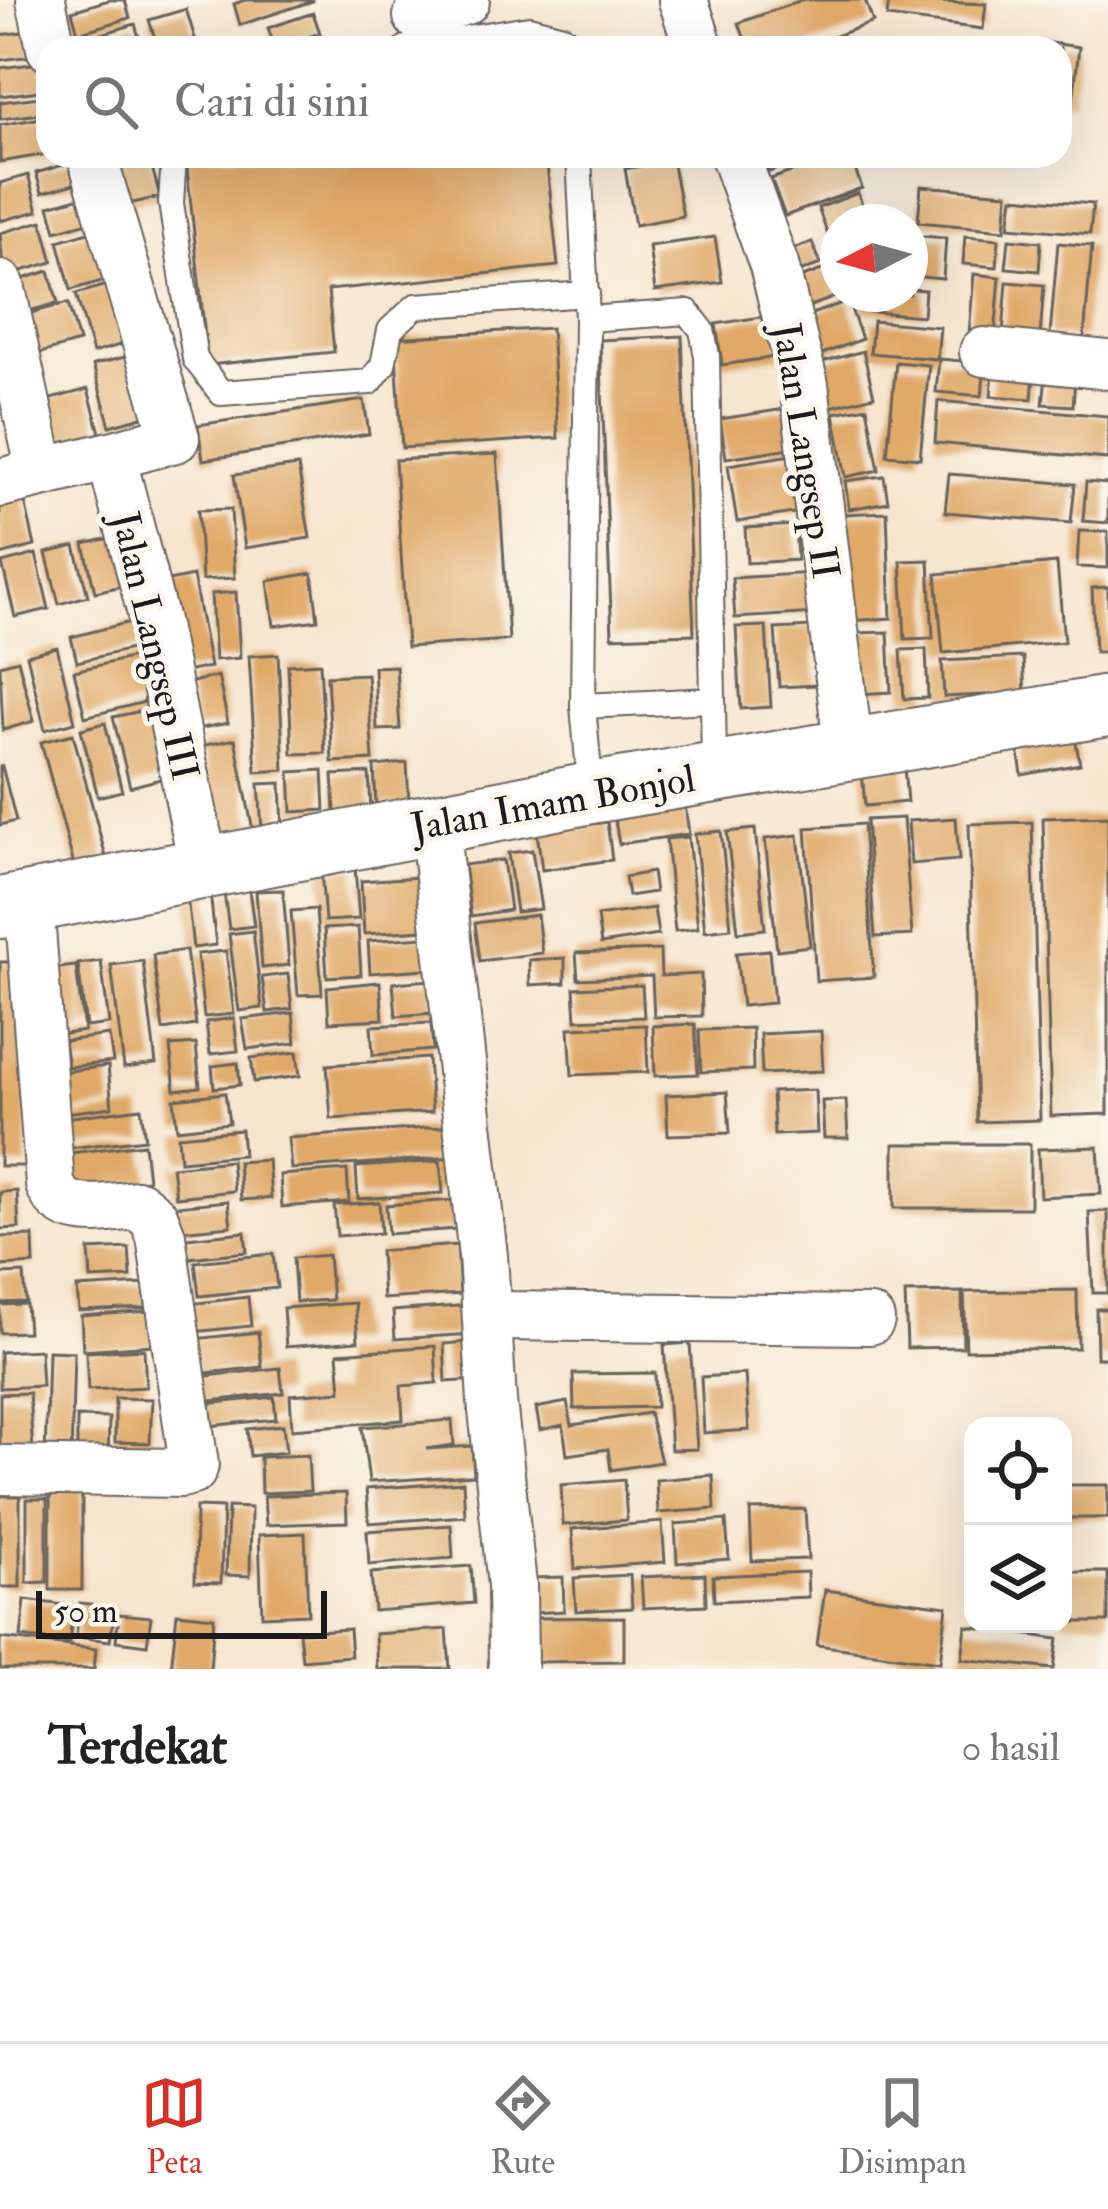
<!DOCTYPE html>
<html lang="id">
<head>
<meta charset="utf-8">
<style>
  body { margin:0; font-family:"IM FELL Double Pica",serif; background:#f6f6f6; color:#222 }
  .controls { position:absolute; right:36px; bottom:36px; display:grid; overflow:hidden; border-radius:24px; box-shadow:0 12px 48px #0002 }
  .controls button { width:108px; height:108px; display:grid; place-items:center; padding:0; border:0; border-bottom:3px solid #e0e0e0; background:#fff; color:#222; font:60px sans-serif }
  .compass { position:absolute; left:820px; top:204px; width:108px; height:108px; border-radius:50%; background:#fff; box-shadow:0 12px 48px #0002; rotate:264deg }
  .scale { position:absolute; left:36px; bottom:30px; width:291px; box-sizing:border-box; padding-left:12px; border:6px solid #1c1c1c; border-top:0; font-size:33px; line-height:42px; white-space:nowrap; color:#1c1c1c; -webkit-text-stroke:9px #fbf7ec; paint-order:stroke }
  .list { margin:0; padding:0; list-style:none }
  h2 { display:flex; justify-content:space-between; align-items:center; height:156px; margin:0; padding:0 48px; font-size:51px }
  h2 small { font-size:39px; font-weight:400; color:#767676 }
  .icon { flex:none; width:66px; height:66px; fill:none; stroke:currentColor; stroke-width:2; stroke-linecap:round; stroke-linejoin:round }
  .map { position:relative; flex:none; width:1108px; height:1669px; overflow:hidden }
  .search { position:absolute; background:#fff; box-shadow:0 12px 48px #0002; left:36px; right:36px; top:36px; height:132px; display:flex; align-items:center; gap:30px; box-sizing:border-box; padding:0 42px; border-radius:36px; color:#767676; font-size:45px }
  .sheet { height:372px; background:#fff }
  nav { display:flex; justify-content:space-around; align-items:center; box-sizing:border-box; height:168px; border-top:3px solid #e0e0e0; background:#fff; font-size:33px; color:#767676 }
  nav a { display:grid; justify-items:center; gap:6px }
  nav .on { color:#d93025 }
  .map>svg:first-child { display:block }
  .building { fill:#e0a967 }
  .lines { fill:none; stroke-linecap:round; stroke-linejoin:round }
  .service-casing { stroke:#68635b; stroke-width:28 }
  .minor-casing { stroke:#68635b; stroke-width:52 }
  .tertiary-casing { stroke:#68635b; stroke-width:64 }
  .service { stroke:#fff; stroke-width:24 }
  .minor { stroke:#fff; stroke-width:48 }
  .tertiary { stroke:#fff; stroke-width:60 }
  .labels { text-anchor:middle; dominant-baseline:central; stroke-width:10; stroke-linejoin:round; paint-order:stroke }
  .street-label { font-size:39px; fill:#1c1c1c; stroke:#fbf7ec }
</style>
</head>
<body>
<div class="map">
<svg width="1108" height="1669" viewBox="0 0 1108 1669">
  <rect width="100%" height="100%" fill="#fbf7ec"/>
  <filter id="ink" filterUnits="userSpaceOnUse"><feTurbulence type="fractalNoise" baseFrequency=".00833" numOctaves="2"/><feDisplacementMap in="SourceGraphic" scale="24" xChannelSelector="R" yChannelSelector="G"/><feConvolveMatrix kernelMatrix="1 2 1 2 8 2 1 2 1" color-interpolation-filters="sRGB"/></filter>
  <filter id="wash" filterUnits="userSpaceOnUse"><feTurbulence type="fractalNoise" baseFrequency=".004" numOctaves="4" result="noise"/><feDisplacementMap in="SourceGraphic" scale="48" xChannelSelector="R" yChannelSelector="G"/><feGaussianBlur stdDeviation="2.7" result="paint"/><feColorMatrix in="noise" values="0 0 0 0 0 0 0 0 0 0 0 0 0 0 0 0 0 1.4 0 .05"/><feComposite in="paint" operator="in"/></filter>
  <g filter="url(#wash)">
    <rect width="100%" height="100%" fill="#f6e6d0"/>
    <g id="blocks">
      <g class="building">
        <polygon points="109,0 125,0 130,18 78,33 72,11"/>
        <polygon points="245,0 313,0 313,1 240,25 234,4"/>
        <polygon points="802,0 865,0 873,22 803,48 748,48 739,23"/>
        <polygon points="889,0 986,4 983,29 887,17"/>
        <polygon points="186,9 198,48 158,48 149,20"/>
        <polygon points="313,13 320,33 275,48 268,28"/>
        <polygon points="135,24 142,48 72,48 71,43"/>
        <polygon points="37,30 41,55 0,60 0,35"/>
        <polygon points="1044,42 1079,47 1073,102 1060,101 1060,48 1043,48"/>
        <polygon points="48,62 48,90 0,96 0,68"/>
        <polygon points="48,96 48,113 0,119 0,102"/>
        <polygon points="48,117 48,154 0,162 0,125"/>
        <polygon points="115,156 149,156 160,197 128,204"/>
        <polygon points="201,156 546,156 558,266 328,290 334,352 208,365 186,158"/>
        <polygon points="763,156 811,156 811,157 769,172"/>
        <polygon points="835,156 850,156 862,188 785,216 771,179"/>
        <polygon points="672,160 683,216 635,225 625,169"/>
        <polygon points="76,161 82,182 42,193 36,173"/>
        <polygon points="28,175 38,211 0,221 0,183"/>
        <polygon points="921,186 1008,193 1005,230 918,222"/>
        <polygon points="95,193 102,218 56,231 49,206"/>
        <polygon points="858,193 868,221 838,222 838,232 828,235 818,208"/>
        <polygon points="1013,197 1093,204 1090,234 1009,227"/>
        <polygon points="42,221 53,262 4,276 0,233"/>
        <polygon points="102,228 116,277 71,290 58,241"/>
        <polygon points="910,235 946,238 943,279 910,276"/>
        <polygon points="965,236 999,239 997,267 963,264"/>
        <polygon points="715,237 722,282 655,291 649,246"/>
        <polygon points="1009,239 1041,242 1039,271 1006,268"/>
        <polygon points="812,242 821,264 791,275 783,253"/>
        <polygon points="1058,243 1092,246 1084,338 1050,335"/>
        <polygon points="838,264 838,296 805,308 795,280"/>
        <polygon points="49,271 58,303 14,315 6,284"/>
        <polygon points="974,274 1000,277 995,336 969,334"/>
        <polygon points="117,282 133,341 93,353 76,294"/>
        <polygon points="1007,282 1044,285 1039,350 1002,347"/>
        <polygon points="910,289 925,290 923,316 862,311 863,294 910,294"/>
        <polygon points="848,301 862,339 817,356 803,317"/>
        <polygon points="68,303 79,342 23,358 12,318"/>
        <polygon points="774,315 781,356 722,365 716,324"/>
        <polygon points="873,321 940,327 937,359 870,353"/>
        <polygon points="551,328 558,438 402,448 395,338"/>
        <polygon points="682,336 694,634 612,637 600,340"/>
        <polygon points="863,351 874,396 827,408 815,364"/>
        <polygon points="137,354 153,414 110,426 93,365"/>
        <polygon points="939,359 985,363 982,396 936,392"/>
        <polygon points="896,362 929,365 920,458 887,455"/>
        <polygon points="993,370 1034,374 1032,399 991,396"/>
        <polygon points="1046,376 1075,378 1073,406 1043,404"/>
        <polygon points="88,389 100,433 45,449 32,404"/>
        <polygon points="364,400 369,434 203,460 198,425"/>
        <polygon points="938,401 1108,416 1108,459 935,443"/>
        <polygon points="867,407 879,470 846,477 834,413"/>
        <polygon points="792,408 798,447 726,458 720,419"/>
        <polygon points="804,453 812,510 737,522 728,465"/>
        <polygon points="497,454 509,640 407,647 395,460"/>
        <polygon points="298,466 310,538 245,548 234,475"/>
        <polygon points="949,474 1075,484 1071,523 945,512"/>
        <polygon points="884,476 888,502 849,509 845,481"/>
        <polygon points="1086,482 1108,484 1108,523 1083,521"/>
        <polygon points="23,493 35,546 0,555 0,499"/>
        <polygon points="231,509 235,578 202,580 198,510"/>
        <polygon points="887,512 891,618 849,621 844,514"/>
        <polygon points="795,525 797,560 747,563 745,528"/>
        <polygon points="1079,531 1108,532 1108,568 1077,567"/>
        <polygon points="119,536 131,584 95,592 84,544"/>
        <polygon points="75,546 88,596 59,604 46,553"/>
        <polygon points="36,554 49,609 15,617 2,563"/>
        <polygon points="929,560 933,638 905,639 901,561"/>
        <polygon points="1057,563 1064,642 943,653 936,574"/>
        <polygon points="312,573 318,620 274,626 268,581"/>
        <polygon points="813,573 816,613 735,618 732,578"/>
        <polygon points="193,576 210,667 185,672 168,581"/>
        <polygon points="1108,587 1108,652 1095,652 1092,588"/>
        <polygon points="236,592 240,658 215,660 211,594"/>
        <polygon points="142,619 148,645 77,662 71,637"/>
        <polygon points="766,626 771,707 741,709 736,627"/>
        <polygon points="812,627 816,685 779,687 775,629"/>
        <polygon points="888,632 891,692 857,694 854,633"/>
        <polygon points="57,647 75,722 45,730 27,655"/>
        <polygon points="926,649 928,698 904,699 901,650"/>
        <polygon points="147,654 157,699 85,717 74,671"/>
        <polygon points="278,654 284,770 256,772 249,656"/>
        <polygon points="1023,657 1025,693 944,697 942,661"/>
        <polygon points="18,660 34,721 3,730 0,665"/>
        <polygon points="320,663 325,753 292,754 288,665"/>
        <polygon points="396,666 400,729 377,730 374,667"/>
        <polygon points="367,674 373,760 332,762 327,676"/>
        <polygon points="218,676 228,723 197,729 188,683"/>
        <polygon points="160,707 176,775 130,787 113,717"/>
        <polygon points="105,723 122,791 98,797 81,729"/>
        <polygon points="73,734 107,861 75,869 41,742"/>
        <polygon points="1075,738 1080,764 1022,775 1018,748"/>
        <polygon points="235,739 253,831 218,838 201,746"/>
        <polygon points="407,763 409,804 376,805 374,766"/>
        <polygon points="2,766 16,821 0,825 0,767"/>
        <polygon points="904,767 907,802 865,806 862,770"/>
        <polygon points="323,770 325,810 292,812 290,772"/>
        <polygon points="369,773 371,810 335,812 333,775"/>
        <polygon points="281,783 283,828 262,830 259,784"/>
        <polygon points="685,804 689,834 619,844 614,815"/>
        <polygon points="1108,816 1108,1114 1051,1116 1043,818"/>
        <polygon points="903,818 912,935 875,937 866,820"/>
        <polygon points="956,818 959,860 911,864 908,821"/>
        <polygon points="607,822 612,860 542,870 537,832"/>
        <polygon points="1032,822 1040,1120 977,1122 969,824"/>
        <polygon points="863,824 874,977 816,981 806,828"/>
        <polygon points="755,829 765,929 738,932 727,832"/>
        <polygon points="721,831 731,928 705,931 695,834"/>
        <polygon points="798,835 810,946 777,950 765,839"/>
        <polygon points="688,837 698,928 675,931 666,839"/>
        <polygon points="532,850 541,909 516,912 508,853"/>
        <polygon points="503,860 510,910 471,916 464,865"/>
        <polygon points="355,868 359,919 325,921 321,870"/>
        <polygon points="652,872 655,892 628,896 625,877"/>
        <polygon points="433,876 437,929 364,934 361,881"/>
        <polygon points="249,890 254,926 229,929 224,893"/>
        <polygon points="283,890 289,965 262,968 256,891"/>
        <polygon points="210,893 216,945 193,948 187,896"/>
        <polygon points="654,908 658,935 601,944 597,916"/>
        <polygon points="316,909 322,994 298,995 291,911"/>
        <polygon points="537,915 542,953 480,961 475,923"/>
        <polygon points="358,927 361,975 327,977 324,929"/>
        <polygon points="253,931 262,1008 239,1011 229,934"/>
        <polygon points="438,936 440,968 370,973 368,941"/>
        <polygon points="186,950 196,1025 163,1030 153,955"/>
        <polygon points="660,950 661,976 701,974 702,1016 654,1017 652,976 578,979 576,953"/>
        <polygon points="769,950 774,1003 742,1006 736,953"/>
        <polygon points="226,951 234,1014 204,1017 197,954"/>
        <polygon points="565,958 565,983 530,985 529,960"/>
        <polygon points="101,961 109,1024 86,1027 78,964"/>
        <polygon points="143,961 156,1064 124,1068 111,965"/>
        <polygon points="0,962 25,962 27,1166 0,1166"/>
        <polygon points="76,966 84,1031 58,1035 49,969"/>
        <polygon points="288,974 292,1009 267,1012 262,977"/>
        <polygon points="432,980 434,1013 396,1016 393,983"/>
        <polygon points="380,982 383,1019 329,1022 327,987"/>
        <polygon points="642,985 644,1017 576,1020 574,988"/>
        <polygon points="293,1013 296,1043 247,1049 242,1019"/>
        <polygon points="234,1018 238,1051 210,1054 206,1022"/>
        <polygon points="431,1023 433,1050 373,1055 371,1026"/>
        <polygon points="695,1024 698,1074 655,1076 653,1026"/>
        <polygon points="646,1025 648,1072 572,1075 569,1028"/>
        <polygon points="752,1028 753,1070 701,1072 699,1030"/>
        <polygon points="821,1031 823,1071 762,1074 760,1034"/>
        <polygon points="109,1035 113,1062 68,1067 64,1041"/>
        <polygon points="196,1044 200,1087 175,1090 170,1046"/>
        <polygon points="297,1052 300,1076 254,1082 251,1058"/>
        <polygon points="428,1058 432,1112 331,1119 327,1065"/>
        <polygon points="238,1063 240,1085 214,1088 212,1066"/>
        <polygon points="108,1066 112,1107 66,1113 61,1072"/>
        <polygon points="815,1090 817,1133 774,1135 772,1092"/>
        <polygon points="727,1092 730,1133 668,1135 666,1095"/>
        <polygon points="225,1093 229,1123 177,1129 174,1099"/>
        <polygon points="846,1100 848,1138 824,1138 822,1101"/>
        <polygon points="141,1108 145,1139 61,1149 57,1119"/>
        <polygon points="453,1126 456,1157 291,1169 288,1138"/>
        <polygon points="241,1130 243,1155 180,1161 178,1136"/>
        <polygon points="144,1144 148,1180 66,1190 62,1154"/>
        <rect x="894" y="1144" width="136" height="64"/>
        <polygon points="1098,1147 1101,1194 1040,1197 1038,1149"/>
        <polygon points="268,1160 271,1198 241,1200 238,1162"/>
        <polygon points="231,1161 234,1191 176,1197 172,1167"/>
        <polygon points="440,1161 443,1193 358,1199 356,1167"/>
        <polygon points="347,1170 349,1202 282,1207 280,1175"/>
        <polygon points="17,1191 19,1228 0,1229 0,1192"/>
        <polygon points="454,1200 457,1229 388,1234 386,1205"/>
        <polygon points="228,1201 231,1226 178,1231 176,1206"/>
        <polygon points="379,1202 381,1233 337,1236 334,1205"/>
        <polygon points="1108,1211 1108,1293 1093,1293 1089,1212"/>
        <polygon points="245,1232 247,1252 188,1258 186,1238"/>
        <polygon points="33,1236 34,1264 0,1266 0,1237"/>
        <polygon points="457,1245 460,1294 383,1299 380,1251"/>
        <polygon points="129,1248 131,1277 91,1279 89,1250"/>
        <polygon points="273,1254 277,1288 199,1296 195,1262"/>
        <polygon points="328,1255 332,1300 296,1302 293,1258"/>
        <polygon points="24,1273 26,1302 0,1303 0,1274"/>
        <polygon points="144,1284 146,1308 79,1311 77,1288"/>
        <polygon points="1077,1290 1078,1348 966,1350 964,1292"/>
        <polygon points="962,1292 963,1347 907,1348 905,1293"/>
        <polygon points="248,1297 251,1326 192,1332 189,1304"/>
        <polygon points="355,1303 358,1341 286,1347 283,1308"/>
        <polygon points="26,1304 28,1332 0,1333 0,1305"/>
        <polygon points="471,1305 473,1334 395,1339 393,1311"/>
        <polygon points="1096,1309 1108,1309 1108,1358 1097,1358"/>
        <polygon points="151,1311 153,1345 83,1350 81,1316"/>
        <polygon points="258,1332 262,1367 197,1374 194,1339"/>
        <polygon points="476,1341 478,1380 446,1382 444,1344"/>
        <polygon points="690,1343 697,1449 671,1450 664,1345"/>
        <polygon points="435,1346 437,1383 401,1386 403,1420 292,1429 290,1395 341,1391 338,1353"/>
        <polygon points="144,1349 146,1387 88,1390 86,1352"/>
        <polygon points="40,1350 42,1386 0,1388 0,1352"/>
        <polygon points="48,1351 74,1352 71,1459 45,1459"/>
        <polygon points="280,1368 283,1393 201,1402 198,1377"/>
        <polygon points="655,1373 656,1407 574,1409 573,1374"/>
        <polygon points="745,1374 749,1430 704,1433 701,1377"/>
        <polygon points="29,1393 33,1452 0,1453 0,1394"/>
        <polygon points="274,1397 276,1419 198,1427 196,1405"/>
        <polygon points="115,1398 152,1399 150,1443 115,1442"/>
        <polygon points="567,1402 572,1425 649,1413 661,1462 611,1470 608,1449 567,1455 563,1425 540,1430 536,1408"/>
        <polygon points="77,1417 109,1418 108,1462 77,1461"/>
        <polygon points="452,1420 454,1445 426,1449 472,1446 474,1475 369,1482 362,1427"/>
        <polygon points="283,1425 286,1452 250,1456 247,1429"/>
        <polygon points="308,1455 310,1491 261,1493 260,1457"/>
        <polygon points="713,1475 715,1509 658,1513 656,1480"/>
        <polygon points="624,1480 627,1520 563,1525 561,1485"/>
        <polygon points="463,1482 465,1516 369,1523 366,1489"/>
        <rect x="50" y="1485" width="32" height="105"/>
        <rect x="1063" y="1485" width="45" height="33"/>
        <polygon points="346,1493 347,1522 266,1525 264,1496"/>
        <rect x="0" y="1496" width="20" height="91"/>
        <polygon points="27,1499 47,1499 47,1582 27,1583"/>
        <polygon points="196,1507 223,1508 221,1583 195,1582"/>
        <polygon points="228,1507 251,1508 250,1576 226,1575"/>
        <polygon points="805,1509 808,1559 752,1561 750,1510"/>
        <polygon points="726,1520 729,1559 677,1563 675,1524"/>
        <polygon points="662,1522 665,1562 575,1569 572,1529"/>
        <polygon points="451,1525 453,1558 369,1565 367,1531"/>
        <polygon points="305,1533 308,1614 262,1616 259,1535"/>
        <polygon points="471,1566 474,1603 374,1611 371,1573"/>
        <polygon points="807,1572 808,1597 714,1601 713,1576"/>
        <rect x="1063" y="1572" width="45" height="50"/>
        <polygon points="705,1574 706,1605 643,1608 641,1577"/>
        <polygon points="630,1575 632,1608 576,1611 574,1578"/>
        <polygon points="563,1577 564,1611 534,1613 533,1578"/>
        <polygon points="825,1590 947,1606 940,1662 817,1645"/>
        <polygon points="25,1600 73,1606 69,1643 21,1637"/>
        <polygon points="80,1603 115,1607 110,1641 76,1637"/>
        <polygon points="177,1613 214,1617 210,1669 171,1669"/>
        <polygon points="119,1614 151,1617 147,1645 116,1641"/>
        <polygon points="624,1617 624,1661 534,1662 533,1618"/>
        <polygon points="966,1626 1058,1639 1054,1669 962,1659"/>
        <polygon points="349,1629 351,1656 302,1660 299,1632"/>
        <polygon points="447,1629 450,1669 377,1669 375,1634"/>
        <polygon points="0,1638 96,1649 94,1669 0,1669"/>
      </g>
    </g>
  </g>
  <g filter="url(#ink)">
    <use href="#blocks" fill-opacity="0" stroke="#68635b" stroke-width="3"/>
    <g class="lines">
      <g class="service-casing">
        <g id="service">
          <polyline points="406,48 529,28 563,37 569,48"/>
          <polyline points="174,156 171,203 195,359 221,393 370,382 383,365 390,330 416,306 587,294"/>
          <polyline points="579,156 587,319 583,706 591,793"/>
          <polyline points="713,700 714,770"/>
          <polyline points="583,706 713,700 707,356 702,330 688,312 587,319"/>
        </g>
      </g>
      <g class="minor-casing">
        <g id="minor">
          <polyline points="41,0 51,48"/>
          <polyline points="683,0 699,48"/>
          <polyline points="418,16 465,0"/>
          <polyline points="92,156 175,438 111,456 154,621 203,865"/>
          <polyline points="735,156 774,265 804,385 849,752"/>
          <polyline points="0,285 41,472"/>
          <polyline points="984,352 1108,365"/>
          <polyline points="0,483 111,456"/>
          <polyline points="434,824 483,1256 492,1401 512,1585 513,1669"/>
          <polyline points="487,1316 870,1320"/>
          <path d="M0 1470 181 1473 192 1470 194 1465 161 1236 154 1218 138 1205C107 1207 63 1220 50 1184L29 902"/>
        </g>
      </g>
      <g class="tertiary-casing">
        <polyline id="tertiary" points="0,908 591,793 1108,706"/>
      </g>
      <use href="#service" class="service"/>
      <use href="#minor" class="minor"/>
      <use href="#tertiary" class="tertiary"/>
    </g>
  </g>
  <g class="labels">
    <g class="street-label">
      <text transform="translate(806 451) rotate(81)">Jalan Langsep II</text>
      <text transform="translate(155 646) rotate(77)">Jalan Langsep III</text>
      <text transform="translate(553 803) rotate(-10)">Jalan Imam Bonjol</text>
    </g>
  </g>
</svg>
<div class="controls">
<button><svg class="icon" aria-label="locate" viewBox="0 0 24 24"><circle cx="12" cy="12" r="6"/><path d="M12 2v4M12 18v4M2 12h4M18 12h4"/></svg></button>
<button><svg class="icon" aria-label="layers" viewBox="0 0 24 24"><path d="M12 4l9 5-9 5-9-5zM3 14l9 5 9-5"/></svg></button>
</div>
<svg class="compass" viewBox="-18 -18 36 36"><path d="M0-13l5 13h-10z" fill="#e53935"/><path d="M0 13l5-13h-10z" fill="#767676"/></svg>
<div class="scale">50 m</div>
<div class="search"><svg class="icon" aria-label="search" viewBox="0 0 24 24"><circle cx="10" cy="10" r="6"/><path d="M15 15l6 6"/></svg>Cari di sini</div>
</div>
<section class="sheet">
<h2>Terdekat<small>0 hasil</small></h2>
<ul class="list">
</ul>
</section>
<nav>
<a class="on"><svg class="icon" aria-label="map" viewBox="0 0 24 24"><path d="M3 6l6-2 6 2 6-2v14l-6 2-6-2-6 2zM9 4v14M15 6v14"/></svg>Peta</a>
<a><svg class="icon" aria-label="directions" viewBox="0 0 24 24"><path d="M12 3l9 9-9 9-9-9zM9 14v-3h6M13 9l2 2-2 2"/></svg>Rute</a>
<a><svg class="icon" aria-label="saved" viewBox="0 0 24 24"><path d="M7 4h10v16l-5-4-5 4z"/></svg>Disimpan</a>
</nav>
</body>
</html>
